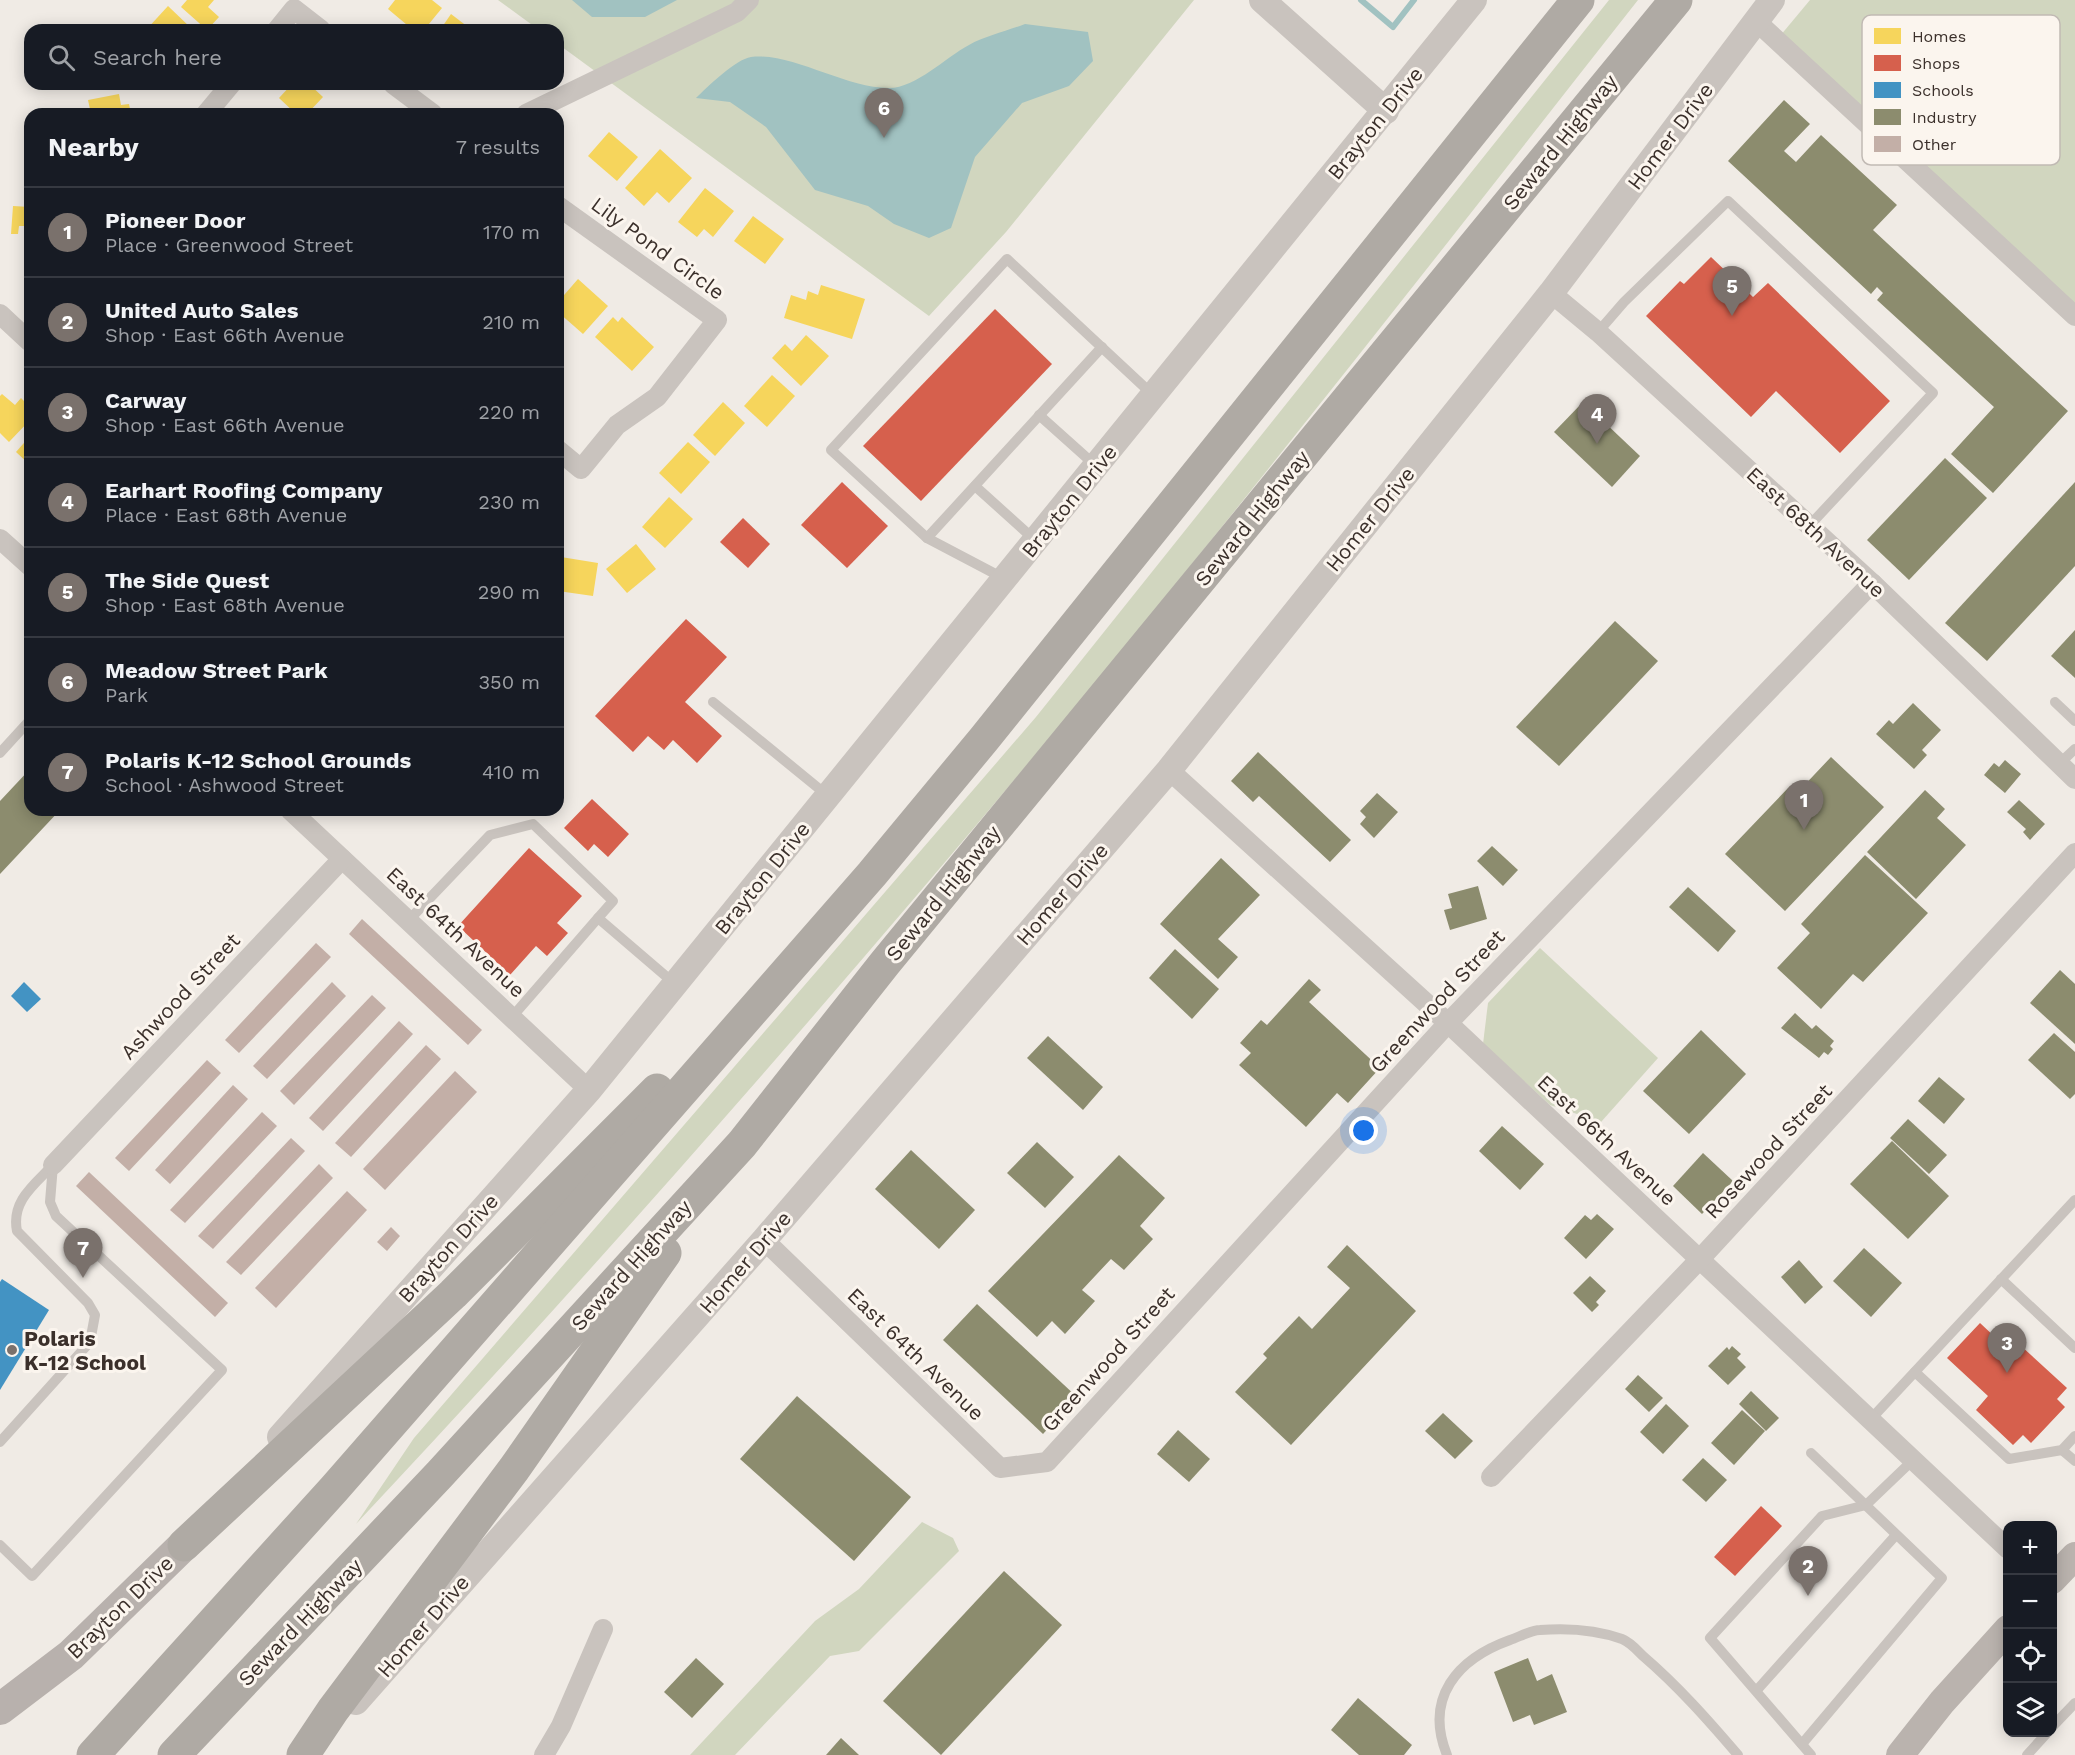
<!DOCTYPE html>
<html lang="en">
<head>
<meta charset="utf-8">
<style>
  body { margin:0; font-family:"Work Sans",sans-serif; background:#20242c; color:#f1f3f6 }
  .controls { position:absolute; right:18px; bottom:18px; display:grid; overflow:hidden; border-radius:12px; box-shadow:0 3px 15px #0003 }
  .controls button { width:54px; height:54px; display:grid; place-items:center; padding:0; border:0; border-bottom:2px solid #363941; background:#171b24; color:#f1f3f6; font:30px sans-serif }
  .you { position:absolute; left:1364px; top:1131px; width:21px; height:21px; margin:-15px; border:4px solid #fff; border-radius:50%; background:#1a73e8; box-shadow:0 0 0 9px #1a73e833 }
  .badge { display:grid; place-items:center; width:39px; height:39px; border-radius:50%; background:#7a716c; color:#fff; font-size:20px; font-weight:700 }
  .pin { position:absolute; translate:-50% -50px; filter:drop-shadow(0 2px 3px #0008) }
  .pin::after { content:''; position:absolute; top:32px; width:21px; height:18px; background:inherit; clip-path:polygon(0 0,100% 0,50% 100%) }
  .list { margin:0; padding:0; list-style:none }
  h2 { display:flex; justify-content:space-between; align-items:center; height:78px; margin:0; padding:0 24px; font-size:26px }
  h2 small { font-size:20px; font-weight:400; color:#9ea1a6 }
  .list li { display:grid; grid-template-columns:39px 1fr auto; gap:18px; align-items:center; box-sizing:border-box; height:90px; padding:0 24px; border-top:2px solid #363941 }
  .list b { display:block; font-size:22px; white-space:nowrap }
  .list p { margin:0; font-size:20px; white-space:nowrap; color:#9ea1a6 }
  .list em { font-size:20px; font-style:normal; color:#9ea1a6 }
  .icon { flex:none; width:33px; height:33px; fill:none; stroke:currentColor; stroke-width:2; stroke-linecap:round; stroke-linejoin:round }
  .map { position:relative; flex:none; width:2075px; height:1755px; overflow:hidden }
  .search { position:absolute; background:#171b24; box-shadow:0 3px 15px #0003; left:24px; top:24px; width:540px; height:66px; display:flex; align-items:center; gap:15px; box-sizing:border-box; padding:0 21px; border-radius:18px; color:#9ea1a6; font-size:22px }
  .panel { position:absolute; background:#171b24; box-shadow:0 3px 15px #0003; left:24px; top:108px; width:540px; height:708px; border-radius:18px }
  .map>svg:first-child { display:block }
  .green { fill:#d1d6bf }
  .water { fill:#a1c2c1 }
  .homes { fill:#f6d55c }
  .shops { fill:#d6604d }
  .schools { fill:#4393c3 }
  .industry { fill:#8c8c6e }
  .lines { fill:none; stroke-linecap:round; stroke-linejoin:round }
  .stream { stroke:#a1c2c1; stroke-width:6 }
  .building { fill:#c3afa7 }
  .service { stroke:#c9c3be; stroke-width:10 }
  .minor { stroke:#c9c3be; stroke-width:20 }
  .tertiary { stroke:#c9c3be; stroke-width:26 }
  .secondary { stroke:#bab3ae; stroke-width:28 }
  .primary { stroke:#b8b1ad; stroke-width:32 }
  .motorway { stroke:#afaaa4; stroke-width:33 }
  .poi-dot { fill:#7a716c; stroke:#fbf5ee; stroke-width:2 }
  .labels { text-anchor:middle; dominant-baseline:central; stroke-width:6; stroke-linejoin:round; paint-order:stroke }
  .street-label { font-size:21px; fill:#3b302b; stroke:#fbf5ee }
  .poi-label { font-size:21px; font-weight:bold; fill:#3b302b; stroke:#fbf5ee; text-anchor:start }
  .key { fill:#fbf5ee; stroke:#c1bab4; stroke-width:1.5 }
  .key-label { font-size:16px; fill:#3b302b }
</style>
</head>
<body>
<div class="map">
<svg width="2075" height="1755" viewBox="0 0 2075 1755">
  <rect width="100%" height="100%" fill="#f0ebe5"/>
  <g class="green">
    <polygon points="498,0 1194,0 1006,232 929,316 558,44 558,30 539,30"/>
    <path d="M1609 0H1638C1436 257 1235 516 1026 766 809 1025 587 1278 356 1524L414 1438 1036 717Z"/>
    <polygon points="1810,0 2075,0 2075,313 1780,36"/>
    <polygon points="1540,948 1658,1058 1601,1122 1550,1105 1483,1044 1488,1003"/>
    <polygon points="922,1522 953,1538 959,1551 859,1651 830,1656 735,1755 690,1755 815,1621 859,1589"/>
  </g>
  <g class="water">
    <polygon points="572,0 677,0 645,17 592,17"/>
    <path d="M1025 24 1088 32 1093 61 1069 86 1022 103 975 157 951 228 929 238 894 224 868 206 815 190 766 127 730 102 696 98C707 87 736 59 751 57 792 52 844 88 889 88 916 88 946 57 969 45 985 36 1007 31 1025 24Z"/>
  </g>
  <g class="homes">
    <polygon points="187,0 214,0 208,7 219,17 207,30 181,7"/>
    <polygon points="395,0 432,0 442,8 424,30 413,30 388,9"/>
    <polygon points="168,6 191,28 146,30"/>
    <polygon points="451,14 472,30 440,30"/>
    <polygon points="292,84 309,84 323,97 307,114 296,114 279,98"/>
    <polygon points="119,94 121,105 129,104 131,114 91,114 88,100"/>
    <polygon points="609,132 638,157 617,181 588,156"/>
    <polygon points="660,149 692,178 669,203 657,192 644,206 625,188"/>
    <polygon points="705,188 734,211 713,237 704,229 697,237 678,222"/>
    <polygon points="13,206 30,207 30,226 19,226 18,234 11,234"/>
    <polygon points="753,216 784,239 765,264 734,241"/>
    <polygon points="578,279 608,306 583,334 558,312 558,302"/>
    <polygon points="821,285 865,299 852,339 784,318 791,295 806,300 808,291 818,295"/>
    <polygon points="613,317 618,322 622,317 654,347 632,371 595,337"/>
    <polygon points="806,335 829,356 801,386 772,358 785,344 792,351"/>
    <polygon points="772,375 795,396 767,427 744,406"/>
    <polygon points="2,394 15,405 21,398 30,407 30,420 9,442 0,433 0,396"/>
    <polygon points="723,402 745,423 715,456 693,435"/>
    <polygon points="30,436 30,465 16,452"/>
    <polygon points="688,442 710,462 681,494 659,473"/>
    <polygon points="669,497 693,519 665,548 642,527"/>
    <polygon points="636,544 656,569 627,593 606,569"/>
    <polygon points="561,557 598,563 593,596 558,591"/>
  </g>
  <g class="shops">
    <polygon points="1711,257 1753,297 1768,283 1890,401 1840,453 1776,391 1751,417 1646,316 1680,281 1684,284"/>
    <polygon points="995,309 1052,364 921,501 863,446"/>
    <polygon points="842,482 888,526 847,568 801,525"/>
    <polygon points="743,518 770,544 748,568 720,542"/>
    <polygon points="686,619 727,657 685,702 722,736 697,763 673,740 664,750 648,736 633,752 595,716"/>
    <polygon points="592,799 629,834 608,857 594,844 588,851 564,828"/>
    <polygon points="529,848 582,896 557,923 568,933 547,956 536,946 510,975 458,926"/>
    <polygon points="1980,1323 2012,1353 2020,1345 2067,1388 2057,1399 2065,1407 2031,1443 2023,1435 2013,1445 1976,1410 1988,1396 1947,1358"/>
    <polygon points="1761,1506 1782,1526 1735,1576 1714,1557"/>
  </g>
  <g class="schools">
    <polygon points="24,982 41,999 27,1012 11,996"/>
    <polygon points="2,1279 49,1310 0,1390 0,1282"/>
  </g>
  <g class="industry">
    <polygon points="1784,100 1810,124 1784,151 1796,162 1821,135 1897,205 1873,230 2068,411 1993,493 1951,454 1994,407 1877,300 1883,293 1877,287 1871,294 1728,161"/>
    <polygon points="1583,402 1640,456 1612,487 1554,432"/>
    <polygon points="1945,458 1987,498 1909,580 1867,540"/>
    <polygon points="2075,482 2075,566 1987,661 1945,623"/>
    <polygon points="1615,621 1658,661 1559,766 1516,727"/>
    <polygon points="2075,630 2075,678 2051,656"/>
    <polygon points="1913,703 1941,730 1922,750 1927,755 1914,769 1876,734 1889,720 1893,724"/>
    <polygon points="1258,752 1351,840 1330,862 1259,796 1253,802 1231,781"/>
    <polygon points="1831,757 1884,807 1785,911 1725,854 1790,786 1797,793"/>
    <polygon points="2005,760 2021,774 2005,793 1984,775 1994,763 1999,767"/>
    <polygon points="30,769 30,810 60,810 0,874 0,801"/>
    <polygon points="1925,790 1945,809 1937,818 1966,845 1916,899 1867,852"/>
    <polygon points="1377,793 1398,812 1374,838 1360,824 1366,817 1360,811"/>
    <polygon points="2019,800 2045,824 2030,840 2023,832 2026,829 2007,812"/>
    <polygon points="1492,846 1518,870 1503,886 1477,861"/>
    <polygon points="1865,855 1928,913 1863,982 1853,974 1821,1009 1777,968 1810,933 1801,924"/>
    <polygon points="1221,858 1260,895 1218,939 1238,957 1218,979 1160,924"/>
    <polygon points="1478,886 1487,919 1450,930 1444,910 1452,908 1448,894"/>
    <polygon points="1688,887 1736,931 1718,952 1669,907"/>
    <polygon points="1175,949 1219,989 1192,1019 1149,978"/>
    <polygon points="2060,970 2075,984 2075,1044 2030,1003"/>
    <polygon points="1309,979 1321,990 1309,1002 1380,1068 1348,1103 1337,1093 1306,1127 1239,1065 1251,1053 1240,1043 1261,1020 1267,1025"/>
    <polygon points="1795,1013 1812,1029 1816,1025 1834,1041 1830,1046 1833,1049 1828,1055 1824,1052 1819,1058 1781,1028"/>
    <polygon points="1701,1030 1746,1074 1689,1134 1643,1091"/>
    <polygon points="2054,1033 2075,1052 2075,1094 2070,1099 2028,1060"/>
    <polygon points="1048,1036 1103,1087 1083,1110 1027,1058"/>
    <polygon points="1939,1077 1965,1099 1944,1124 1918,1101"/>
    <polygon points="1908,1119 1947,1155 1929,1174 1890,1138"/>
    <polygon points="1502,1126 1544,1164 1520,1190 1479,1151"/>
    <polygon points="1892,1141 1949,1196 1908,1239 1850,1184"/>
    <polygon points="1037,1142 1074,1177 1045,1208 1007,1173"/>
    <polygon points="911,1150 975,1210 939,1249 875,1189"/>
    <polygon points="1703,1153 1733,1181 1702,1214 1673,1186"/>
    <polygon points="1119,1155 1165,1198 1140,1226 1153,1239 1124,1270 1111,1259 1082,1290 1095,1301 1065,1334 1052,1321 1037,1337 988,1291"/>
    <polygon points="1597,1214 1614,1229 1586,1259 1564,1238 1585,1215 1591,1220"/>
    <polygon points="1347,1245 1416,1311 1291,1445 1235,1392 1267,1358 1263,1354 1299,1316 1312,1329 1350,1288 1327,1267"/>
    <polygon points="1864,1248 1902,1283 1871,1317 1833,1281"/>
    <polygon points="1799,1260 1823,1287 1805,1304 1781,1277"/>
    <polygon points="1590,1276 1606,1291 1596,1302 1599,1305 1592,1312 1573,1293"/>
    <polygon points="977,1304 1077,1397 1043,1434 943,1340"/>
    <polygon points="1732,1346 1741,1354 1737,1358 1746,1367 1728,1385 1708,1366 1727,1347 1729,1350"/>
    <polygon points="1638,1375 1663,1398 1649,1412 1625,1389"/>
    <polygon points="1751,1391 1779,1418 1766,1431 1739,1404"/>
    <polygon points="797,1396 911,1497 854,1561 740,1459"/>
    <polygon points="1666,1404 1689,1426 1663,1454 1640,1432"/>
    <polygon points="1742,1410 1765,1431 1734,1465 1711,1443"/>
    <polygon points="1443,1413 1473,1441 1455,1459 1425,1431"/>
    <polygon points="1178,1430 1210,1459 1189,1482 1157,1454"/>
    <polygon points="1703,1458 1727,1480 1706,1502 1682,1480"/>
    <polygon points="1004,1571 1062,1625 941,1755 883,1701"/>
    <polygon points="696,1658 724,1684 692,1718 664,1692"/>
    <polygon points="1528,1658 1537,1681 1552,1674 1567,1712 1534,1725 1530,1715 1513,1722 1494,1672"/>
    <polygon points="1358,1698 1412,1745 1404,1755 1359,1755 1331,1730"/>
    <polygon points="841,1738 859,1755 826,1755"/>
  </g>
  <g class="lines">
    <polyline class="stream" points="1361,0 1393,27 1414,0"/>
  </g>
  <g class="building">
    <polygon points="362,919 482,1030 468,1045 349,934"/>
    <polygon points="316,943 331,957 239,1053 225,1040"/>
    <polygon points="332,982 346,996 267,1079 253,1066"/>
    <polygon points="372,995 386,1008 294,1105 280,1091"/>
    <polygon points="399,1021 413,1034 323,1131 309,1118"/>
    <polygon points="426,1045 441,1059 351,1157 335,1143"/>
    <polygon points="207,1060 221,1073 129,1171 115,1158"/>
    <polygon points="455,1071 477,1092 385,1190 363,1169"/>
    <polygon points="233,1085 248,1099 170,1184 155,1170"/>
    <polygon points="262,1112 277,1126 185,1223 170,1210"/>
    <polygon points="291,1138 305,1151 213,1249 198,1236"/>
    <polygon points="319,1164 333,1178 241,1275 226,1262"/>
    <polygon points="89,1172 228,1303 215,1317 76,1186"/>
    <polygon points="347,1191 367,1210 276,1308 255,1288"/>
    <polygon points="391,1227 400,1236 387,1251 377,1242"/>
  </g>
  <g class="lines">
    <g class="service">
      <polyline points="1598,332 1624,302 1728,201 1933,393 1809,526"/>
      <polyline points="1039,415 1096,466"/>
      <polyline points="975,486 1036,541"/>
      <polyline points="927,538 1102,347"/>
      <polyline points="1005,579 927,538 831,450 1007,259 1154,396"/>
      <polyline points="713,702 828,796"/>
      <polyline points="2055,702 2075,721"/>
      <polyline points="0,753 30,720"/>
      <polyline points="2059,764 2075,749"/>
      <polyline points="408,921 490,835 533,824 613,901 598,918"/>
      <polyline points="512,1017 598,918 675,984"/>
      <polyline points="2001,1279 2075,1348"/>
      <polyline points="1915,1372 2009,1459 2062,1450 2075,1436"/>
      <polyline points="1870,1420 2075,1200"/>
      <path d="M0 1442 90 1342 95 1315 88 1303 17 1231C11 1201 34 1185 53 1165"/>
      <polyline points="2062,1450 2075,1461"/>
      <polyline points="0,1545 32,1576 222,1370 56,1216 50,1202 53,1165"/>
      <polyline points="1757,1690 1896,1535"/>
      <polyline points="2052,1727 2075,1703"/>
      <polyline points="1802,1744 1942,1578 1811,1453"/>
      <path d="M1447 1755C1424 1698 1457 1659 1510 1640 1519 1637 1531 1630 1540 1630 1566 1628 1597 1630 1622 1639 1630 1642 1637 1650 1643 1656 1678 1686 1708 1720 1738 1755"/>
      <polyline points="1811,1755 1710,1638 1822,1516 1866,1505 1913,1460"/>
      <polyline points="2027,1755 2048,1732"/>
    </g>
    <g class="minor">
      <polyline points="1756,21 2075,316"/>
      <polyline points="277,30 294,9 321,30"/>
      <polyline points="393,84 433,114"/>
      <polyline points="206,114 231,84"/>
      <polyline points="526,114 737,12 749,0"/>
      <polyline points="558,206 717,320 657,397 617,425 581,469 558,450"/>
      <polyline points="1551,293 1598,332 1872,583 2075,779"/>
      <polyline points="0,314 30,342"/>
      <polyline points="0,539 30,566"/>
      <polyline points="1169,770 1448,1023 2008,1549"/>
      <polyline points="290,810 589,1090"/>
      <polyline points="53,1165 342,859"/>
      <polyline points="764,1240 1000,1468 1047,1462 1448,1023 1872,583"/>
      <polyline points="1491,1477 1699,1260 2075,853"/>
      <polyline points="544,1755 561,1726 603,1629"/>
    </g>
    <g class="tertiary">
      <polyline points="1262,0 1386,111"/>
      <polyline points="280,1437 589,1090 1474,0"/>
      <polyline points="356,1702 764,1240 1169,770 1551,293 1772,0"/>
    </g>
    <g class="secondary">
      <polyline points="2052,1580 2075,1556"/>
      <polyline points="1900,1755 1942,1702 2008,1629"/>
    </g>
    <polyline class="primary" points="0,1709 71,1655 184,1545"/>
    <g class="motorway">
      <polyline points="184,1545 453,1294 657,1090"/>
      <polyline points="93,1755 334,1489 872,874 984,739 1578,0"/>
      <polyline points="174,1755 440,1474 742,1144 885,963 1676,0"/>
      <polyline points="303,1755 333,1710 514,1469 665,1253"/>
    </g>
  </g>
  <circle class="poi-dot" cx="12" cy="1350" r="6"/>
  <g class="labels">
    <g class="street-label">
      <text transform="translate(1375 123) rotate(-51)">Brayton Drive</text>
      <text transform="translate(1670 136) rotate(-53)">Homer Drive</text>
      <text transform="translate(1560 142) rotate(-51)">Seward Highway</text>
      <text transform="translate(658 248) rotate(36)">Lily Pond Circle</text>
      <text transform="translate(1069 501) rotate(-51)">Brayton Drive</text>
      <text transform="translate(1252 518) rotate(-51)">Seward Highway</text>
      <text transform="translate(1370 519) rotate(-51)">Homer Drive</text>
      <text transform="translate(1816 532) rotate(43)">East 68th Avenue</text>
      <text transform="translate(762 878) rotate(-51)">Brayton Drive</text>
      <text transform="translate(943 893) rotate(-51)">Seward Highway</text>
      <text transform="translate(1062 894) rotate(-49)">Homer Drive</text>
      <text transform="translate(456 932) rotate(43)">East 64th Avenue</text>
      <text transform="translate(180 996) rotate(-47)">Ashwood Street</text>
      <text transform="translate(1437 1001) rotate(-47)">Greenwood Street</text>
      <text transform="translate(1607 1140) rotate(43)">East 66th Avenue</text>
      <text transform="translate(1768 1151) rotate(-47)">Rosewood Street</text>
      <text transform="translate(448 1248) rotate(-48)">Brayton Drive</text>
      <text transform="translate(745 1262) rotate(-49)">Homer Drive</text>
      <text transform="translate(631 1265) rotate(-48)">Seward Highway</text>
      <text transform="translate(916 1354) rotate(44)">East 64th Avenue</text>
      <text transform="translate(1108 1359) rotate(-48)">Greenwood Street</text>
      <text transform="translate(120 1607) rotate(-44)">Brayton Drive</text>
      <text transform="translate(300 1622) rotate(-46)">Seward Highway</text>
      <text transform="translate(423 1626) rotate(-49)">Homer Drive</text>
    </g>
    <g class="poi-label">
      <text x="24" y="1338">Polaris<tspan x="24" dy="24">K-12 School</tspan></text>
    </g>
  </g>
  <rect x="1862" y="15" width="198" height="150" rx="9" class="key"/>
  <rect x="1874" y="28" width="27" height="16" fill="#f6d55c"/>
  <rect x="1874" y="55" width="27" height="16" fill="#d6604d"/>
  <rect x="1874" y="82" width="27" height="16" fill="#4393c3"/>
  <rect x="1874" y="109" width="27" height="16" fill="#8c8c6e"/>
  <rect x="1874" y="136" width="27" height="16" fill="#c3afa7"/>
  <g class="key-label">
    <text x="1912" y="42">Homes</text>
    <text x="1912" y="69">Shops</text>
    <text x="1912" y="96">Schools</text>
    <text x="1912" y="123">Industry</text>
    <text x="1912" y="150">Other</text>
  </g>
</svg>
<div class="controls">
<button>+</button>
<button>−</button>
<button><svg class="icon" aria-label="locate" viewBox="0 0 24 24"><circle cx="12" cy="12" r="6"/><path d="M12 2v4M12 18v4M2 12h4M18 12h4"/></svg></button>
<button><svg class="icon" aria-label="layers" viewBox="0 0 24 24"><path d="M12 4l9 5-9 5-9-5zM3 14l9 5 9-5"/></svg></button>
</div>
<div class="you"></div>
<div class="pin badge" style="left:1804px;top:830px">1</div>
<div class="pin badge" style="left:1808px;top:1596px">2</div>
<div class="pin badge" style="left:2007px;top:1373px">3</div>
<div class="pin badge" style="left:1597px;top:444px">4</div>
<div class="pin badge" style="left:1732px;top:316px">5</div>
<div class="pin badge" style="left:884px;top:138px">6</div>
<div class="pin badge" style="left:83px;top:1278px">7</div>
<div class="search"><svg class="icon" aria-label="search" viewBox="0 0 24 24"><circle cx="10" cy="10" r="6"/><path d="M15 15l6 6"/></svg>Search here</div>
<section class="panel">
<h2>Nearby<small>7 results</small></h2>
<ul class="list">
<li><span class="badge">1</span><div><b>Pioneer Door</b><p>Place · Greenwood Street</p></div><em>170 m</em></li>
<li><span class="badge">2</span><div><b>United Auto Sales</b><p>Shop · East 66th Avenue</p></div><em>210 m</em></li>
<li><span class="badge">3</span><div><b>Carway</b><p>Shop · East 66th Avenue</p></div><em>220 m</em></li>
<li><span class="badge">4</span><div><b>Earhart Roofing Company</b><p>Place · East 68th Avenue</p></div><em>230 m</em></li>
<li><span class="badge">5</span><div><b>The Side Quest</b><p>Shop · East 68th Avenue</p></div><em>290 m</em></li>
<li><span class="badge">6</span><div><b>Meadow Street Park</b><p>Park</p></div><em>350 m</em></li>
<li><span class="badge">7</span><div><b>Polaris K-12 School Grounds</b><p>School · Ashwood Street</p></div><em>410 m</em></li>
</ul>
</section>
</div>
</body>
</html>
